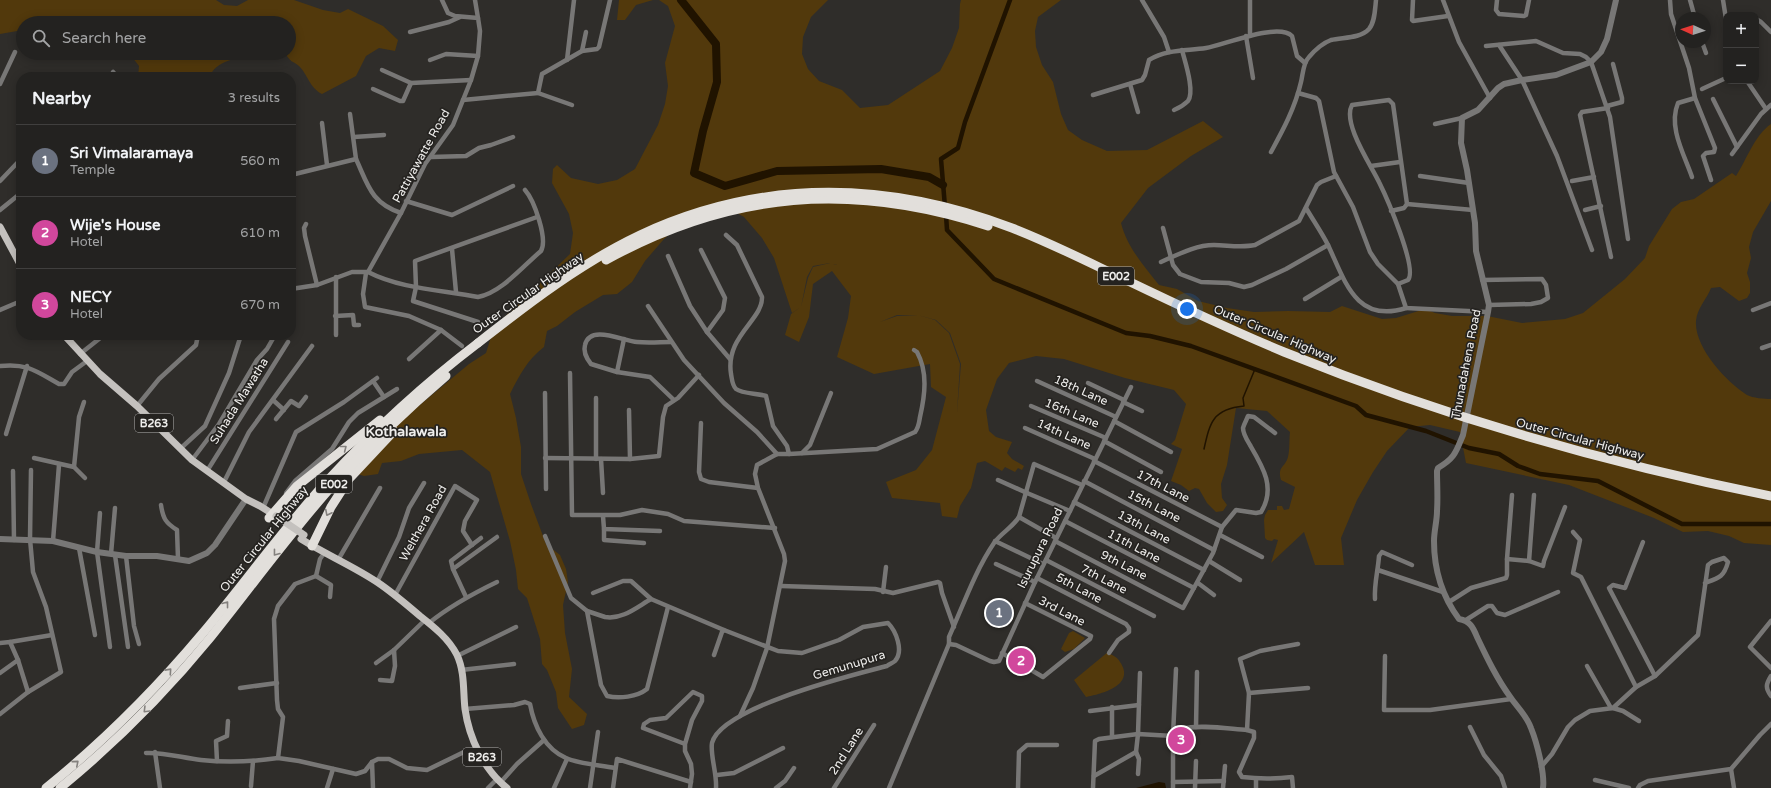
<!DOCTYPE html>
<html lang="en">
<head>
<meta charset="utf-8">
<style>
  body { margin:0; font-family:"Varela Round",sans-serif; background:#2f2f2d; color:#f1f3f6 }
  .controls { position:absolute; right:12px; top:12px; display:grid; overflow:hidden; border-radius:8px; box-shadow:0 2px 10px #0003 }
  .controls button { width:36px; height:36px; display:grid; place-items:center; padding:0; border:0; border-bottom:1px solid #403f3e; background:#232220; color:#f1f3f6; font:20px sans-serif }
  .compass { position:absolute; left:1675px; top:12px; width:36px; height:36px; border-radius:50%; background:#232220; box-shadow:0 2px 10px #0003; rotate:273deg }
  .you { position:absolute; left:1187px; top:309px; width:14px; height:14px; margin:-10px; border:3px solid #fff; border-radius:50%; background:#1a73e8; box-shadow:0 0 0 6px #1a73e833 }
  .badge { display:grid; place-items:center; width:26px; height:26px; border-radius:50%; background:#0b8043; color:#fff; font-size:13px; font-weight:700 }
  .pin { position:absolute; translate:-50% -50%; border:2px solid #fff; box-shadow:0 1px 4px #0006 }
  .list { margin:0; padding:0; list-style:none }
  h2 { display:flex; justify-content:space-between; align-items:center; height:52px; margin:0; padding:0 16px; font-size:17px }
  h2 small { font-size:13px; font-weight:400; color:#a3a4a5 }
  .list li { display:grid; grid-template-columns:26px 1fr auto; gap:12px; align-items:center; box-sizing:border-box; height:72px; padding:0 16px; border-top:1px solid #403f3e }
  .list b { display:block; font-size:15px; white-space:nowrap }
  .list p { margin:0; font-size:13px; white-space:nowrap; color:#a3a4a5 }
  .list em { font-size:13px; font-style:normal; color:#a3a4a5 }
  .icon { flex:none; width:22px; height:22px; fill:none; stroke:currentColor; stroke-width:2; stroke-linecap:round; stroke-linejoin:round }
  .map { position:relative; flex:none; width:1771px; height:788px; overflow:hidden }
  .search { position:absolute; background:#232220; box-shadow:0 2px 10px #0003; left:16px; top:16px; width:280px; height:44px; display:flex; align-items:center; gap:10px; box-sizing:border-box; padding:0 14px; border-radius:22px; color:#a3a4a5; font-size:15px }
  .panel { position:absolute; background:#232220; box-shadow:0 2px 10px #0003; left:16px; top:72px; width:280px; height:268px; border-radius:16px }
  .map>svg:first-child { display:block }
  .green { fill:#52390c; fill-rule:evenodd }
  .water { fill:#201300 }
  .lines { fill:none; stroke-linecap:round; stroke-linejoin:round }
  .stream { stroke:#201300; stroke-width:1.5 }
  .canal { stroke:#201300; stroke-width:4.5 }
  .river { stroke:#201300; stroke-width:8 }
  .minor { stroke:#787776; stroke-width:4.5 }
  .tertiary { stroke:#787776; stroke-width:6 }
  .primary { stroke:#c4c1be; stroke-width:7 }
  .motorway { stroke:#e2dfdb; stroke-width:9 }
  .primary-bridge { stroke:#c4c1be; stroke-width:7 }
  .motorway-bridge { stroke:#e2dfdb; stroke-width:9 }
  .oneway { stroke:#84817e }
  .labels { text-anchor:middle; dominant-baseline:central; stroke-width:3.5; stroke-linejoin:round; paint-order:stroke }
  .shield { fill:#252320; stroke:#b2b1af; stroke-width:1 }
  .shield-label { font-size:11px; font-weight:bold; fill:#efeeec }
  .street-label { font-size:12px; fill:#efeeec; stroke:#252320 }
  .quarter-label { font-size:14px; font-weight:bold; fill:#efeeec; stroke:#252320 }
</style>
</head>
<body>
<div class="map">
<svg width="1771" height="788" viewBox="0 0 1771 788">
  <rect width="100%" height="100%" fill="#2f2d2a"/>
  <g class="green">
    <path d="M0 0H216L224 5 237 6 248 0H294L323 10 340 13 348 9 383 26 398 40 395 51 379 48 366 56 356 76 322 94C309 87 308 75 299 66 292 60 292 64 285 53H289V23H23V30L0 34Z"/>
    <polygon points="619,0 653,0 636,5 625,20 617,20"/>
    <path d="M659 0H828L811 17 803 37 802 54 808 69 819 81 842 90 860 108 888 105 940 71 952 48 959 28 960 4 961 0H1061L1038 17 1035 31 1036 47 1042 65 1053 82 1061 114 1068 130 1082 140 1107 151 1147 150 1203 121 1223 137 1191 156 1148 188 1121 223C1127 247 1144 266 1159 285L1177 289 1198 301 1227 308 1254 312 1288 311 1330 312 1342 306 1382 319 1396 318 1425 309 1435 313 1452 316H1487L1522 323 1565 319 1583 313 1625 279 1645 258 1649 246 1672 209 1681 202 1694 199 1732 173 1736 176C1747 159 1754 136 1771 124V201L1753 232 1749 247 1751 258 1747 273 1750 282V293L1747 298 1739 301 1720 287 1711 288C1707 299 1697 308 1696 321 1694 347 1726 382 1747 395 1753 398 1764 399 1771 399V545L1744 543 1729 536 1708 531 1683 532 1654 518 1569 485 1466 463 1460 432 1430 425 1410 427 1387 451 1373 472 1357 500 1341 538 1344 565H1315L1304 532 1271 563 1278 540 1274 539 1272 541 1267 540 1265 538 1264 520 1265 515 1268 510H1277V506H1282L1284 510 1289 509 1295 487 1281 480C1277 466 1285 468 1288 457 1290 449 1289 440 1290 432L1267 411 1236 408 1227 465 1221 484 1222 498 1227 505 1223 511 1216 512 1207 503 1199 489 1195 488 1189 491 1181 485 1171 481 1182 449 1171 444 1175 440 1186 404 1174 390 1125 378 1064 359 1036 356 1009 363 997 379 986 410 989 431 996 437 1012 442 1007 453 1012 459 1024 466 1022 470 1018 468 1015 472 1005 467 1002 471 985 461 977 463 971 488 960 506 957 518 942 516 940 503 892 498 886 482 916 470 932 450 946 397 931 387 930 364 874 374 837 357 848 318 851 296 832 271 813 284 809 317 799 342 785 335 791 314 801 307 808 278 813 267 830 263 837 265 830 263 813 266 807 277 801 307 792 313 774 258 762 238 744 217 730 209 689 216 664 239 645 261 632 282 617 294 603 295 575 312 557 326 547 331 544 347C527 360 519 376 510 394L516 418 521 447V474L531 504 546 544 560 555 566 569 568 582 563 605 565 633 572 669 569 697 587 714 584 725 572 729 558 708 556 692 547 670 542 664 540 639 527 598 518 589 516 570 510 541 490 472 462 450 419 454 401 461 382 463 378 474 364 476 354 473 367 453 415 409 469 364 486 353 494 327 570 254 573 233 569 214 552 183 553 169 557 165 571 178 598 184 617 180 635 169 658 125 665 104 668 86 665 63 675 26 668 6ZM897 315H918L936 320 950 333 961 364 957 413 960 364 949 333 935 320 918 315 897 316 880 322H866H880Z"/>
    <path d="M129 53H260C245 56 214 60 210 77H138L139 66Z"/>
    <polygon points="1073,631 1085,638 1074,649 1065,652 1061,649 1069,633"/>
    <path d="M1108 652C1112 656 1117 656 1120 662 1136 685 1102 694 1086 697L1074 680Z"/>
  </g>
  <polygon class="water" points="1159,782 1165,783 1166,788 1136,788"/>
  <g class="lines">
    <path class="stream" d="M1204 449C1210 422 1213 409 1244 406L1243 398 1255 369"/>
    <g class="canal">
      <polyline points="945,207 941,159 958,148 965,122 1010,0"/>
      <polyline points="946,215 947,230 994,279 1126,333 1150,336 1191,346 1356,406 1366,415 1426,431 1469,448 1499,454 1518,466 1540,474 1598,481 1682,524 1771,524"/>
    </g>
    <polyline class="river" points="681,0 716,44 717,82 703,131 694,173 725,186 777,171 881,169 929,177 943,185"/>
    <g class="minor">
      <path d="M442 0 448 13 455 16 478 18 480 31 478 56 471 80 453 125 425 164 401 213 368 272C401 289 442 290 478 297 501 293 523 266 541 251 548 239 534 200 525 190"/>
      <polyline points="475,0 478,18"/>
      <polyline points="1142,0 1164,37 1169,52"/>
      <polyline points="1250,0 1250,35"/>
      <polyline points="1413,0 1412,20 1413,21 1448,16"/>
      <polyline points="1443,0 1459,42 1490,98"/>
      <polyline points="1497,0 1496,10 1499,14 1524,16 1526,15 1529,0"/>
      <polyline points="1670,0 1671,14 1689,68 1695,98 1715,148 1714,152 1706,153 1703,156 1711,180"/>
      <polyline points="1690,0 1695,18"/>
      <polyline points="1723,0 1726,19"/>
      <polyline points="1756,19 1761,22 1771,32"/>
      <polyline points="410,32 449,22 460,17"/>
      <polyline points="1246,36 1253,78"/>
      <polyline points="1702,42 1706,53"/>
      <polyline points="1499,45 1522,80 1557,156 1592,250"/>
      <polyline points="1486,46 1536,41 1563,53 1580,54 1586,57 1591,62 1610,117 1628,239"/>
      <polyline points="582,51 586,32"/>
      <polyline points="430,60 446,54 478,56"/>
      <polyline points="567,60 574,0"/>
      <polyline points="113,72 117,77"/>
      <polyline points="1747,81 1766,109"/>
      <polyline points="411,83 471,80"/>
      <polyline points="0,84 15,52"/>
      <polyline points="1130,84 1138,112"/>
      <polyline points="373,89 400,101 403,101 411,83 382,70"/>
      <polyline points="1702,89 1726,78"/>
      <polyline points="538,93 572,105"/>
      <polyline points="1298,93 1316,98 1319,101 1334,172 1353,207 1370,252 1378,264 1398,284"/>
      <path d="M1093 95 1142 80 1145 75 1149 60C1167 49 1186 51 1206 48 1224 45 1278 22 1292 36L1297 56 1305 63"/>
      <polyline points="1713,99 1737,147"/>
      <polyline points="463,100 538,93 542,74 582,51 597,49 599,47 610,0"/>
      <polyline points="1607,106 1622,102 1622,98 1613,64"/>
      <polyline points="1608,108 1582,112 1580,115 1611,257"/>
      <path d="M1174 110C1179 108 1184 105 1188 101 1195 91 1185 62 1182 50"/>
      <polyline points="350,114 356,159"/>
      <polyline points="322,123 327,165"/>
      <polyline points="1435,124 1462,118"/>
      <polyline points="354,137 384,135"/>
      <path d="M1271 152C1283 130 1295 108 1301 82 1303 74 1303 63 1309 57 1315 50 1323 43 1331 40 1342 37 1360 39 1369 29 1375 22 1375 9 1376 0"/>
      <polyline points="1732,154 1761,114 1771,105"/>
      <polyline points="431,157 466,156 479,148 491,145 513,137"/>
      <polyline points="1371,166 1400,162"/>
      <path d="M291 175 356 159C368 185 371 203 401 213"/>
      <polyline points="1420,176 1469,183"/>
      <path d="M1692 177C1684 154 1668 127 1678 103L1695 98"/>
      <polyline points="0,181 21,159"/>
      <polyline points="1572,181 1594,177"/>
      <polyline points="406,201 452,215 513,186"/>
      <polyline points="1407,204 1473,210"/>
      <path d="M1306 208C1313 220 1322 233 1328 245 1345 281 1356 324 1406 308"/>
      <polyline points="0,210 21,193"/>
      <polyline points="1585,210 1601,206"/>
      <path d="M1391 211 1404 208 1407 204 1393 104 1389 100 1352 105C1342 123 1371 165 1379 182 1386 196 1418 269 1408 280L1398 284 1406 308 1488 312"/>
      <polyline points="306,224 304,228 305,236 317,285"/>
      <polyline points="1163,228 1173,265 1180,274 1201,282 1229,283 1244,287 1252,285 1286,269 1328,245"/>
      <path d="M726 235 737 245 762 297C763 320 725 336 731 374 732 379 732 385 736 389 743 394 757 393 766 396L773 426 787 446 789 454H777L757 465 755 474 758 488 784 554 785 561 767 648 753 688 740 716"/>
      <polyline points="452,249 456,292"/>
      <polyline points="701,250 725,298 723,310 707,332"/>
      <polyline points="668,256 690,306 707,332 730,359"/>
      <path d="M1161 262C1177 255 1195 245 1214 245 1227 245 1241 248 1255 245L1299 221 1317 185 1321 182 1336 176"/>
      <polyline points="366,273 363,294 365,307 409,316 441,330 462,346"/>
      <polyline points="1482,280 1542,279 1546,285 1548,298 1541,302 1531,304 1489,305"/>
      <polyline points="291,289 317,285 352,272 368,272"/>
      <polyline points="1305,299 1341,277"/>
      <polyline points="648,306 684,360 724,403 757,432 777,454"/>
      <polyline points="0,310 21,301"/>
      <polyline points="1753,310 1771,303"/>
      <polyline points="335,316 353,315 354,325 359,325"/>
      <polyline points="478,322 413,301 416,287 415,261 537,217"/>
      <polyline points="336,335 336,277"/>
      <path d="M671 342C660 342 649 343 637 342 623 341 590 324 585 345 583 352 587 359 591 364L617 372 650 377 674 400"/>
      <polyline points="1762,348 1771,345"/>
      <polyline points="80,354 104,335"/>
      <polyline points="409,359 441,330"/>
      <path d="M0 366C27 363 36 371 59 384H64L72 372 87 361"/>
      <polyline points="617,372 624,339"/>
      <polyline points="570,373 572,515 620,515 642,510 668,514 684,521 775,528"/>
      <polyline points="373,381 384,397"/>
      <polyline points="1037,381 1116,417"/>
      <polyline points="1088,383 1124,400"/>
      <polyline points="545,393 546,489"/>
      <polyline points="273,400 284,410"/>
      <polyline points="1123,402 1142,411"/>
      <polyline points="137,406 159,379 196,345 198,335"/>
      <polyline points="1031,406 1106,438"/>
      <polyline points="629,410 630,459"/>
      <polyline points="276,419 291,401 299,406 306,397"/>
      <polyline points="1114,421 1171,452"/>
      <polyline points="701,423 699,472 701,479 709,482 758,488"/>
      <polyline points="1025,428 1095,459"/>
      <polyline points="6,434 27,366"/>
      <polyline points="1104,441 1161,472"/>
      <polyline points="180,449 205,426 229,373 241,335"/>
      <polyline points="802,453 810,445 831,393"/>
      <path d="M789 454 877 449 915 432C919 427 919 422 920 417 925 395 928 372 917 352L914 350"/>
      <polyline points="34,458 74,467 85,478"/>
      <polyline points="545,458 630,459 659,456 663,417 666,406 678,398 699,375"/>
      <polyline points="596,459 596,398"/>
      <polyline points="601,459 603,493"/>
      <polyline points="192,460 219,424 257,360 267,349 275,335"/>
      <polyline points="1094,461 1222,527"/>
      <polyline points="74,467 79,417 84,402"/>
      <polyline points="13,471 14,540"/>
      <polyline points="207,471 288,342"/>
      <polyline points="998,480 1027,493"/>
      <polyline points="1084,481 1214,550"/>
      <polyline points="224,482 249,432 312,346"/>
      <polyline points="286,493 295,481 332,449 349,422 358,413 397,389"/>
      <polyline points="1027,493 1070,511"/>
      <polyline points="1074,502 1204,570"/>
      <path d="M161 505C163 519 166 523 177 530L178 559"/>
      <polyline points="263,508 296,432 344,402 377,378"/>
      <polyline points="100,513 97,552 110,647"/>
      <polyline points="603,516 604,529 660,531"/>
      <polyline points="1019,517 1056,538"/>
      <polyline points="1065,521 1194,588"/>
      <polyline points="604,529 604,540 644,543"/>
      <polyline points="1573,532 1580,540 1573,573 1581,577 1636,687"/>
      <polyline points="1220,535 1262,557"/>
      <path d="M545 536 571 598 587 611 601 685 607 696C619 699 637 697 647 689L668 607"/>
      <polyline points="53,541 59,465"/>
      <polyline points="995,541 1043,564"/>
      <path d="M1055 541 1183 608 1213 553 1222 527 1236 510 1256 513 1261 512C1276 488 1263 467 1250 445 1247 440 1243 434 1243 428 1244 424 1247 419 1248 416L1254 417 1275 433"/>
      <polyline points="1643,542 1625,588 1613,585 1609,588 1655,676"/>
      <polyline points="79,548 95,635"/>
      <polyline points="325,552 320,559 316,576 295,584 278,606 274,619 277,700 278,709 283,717 278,758 299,761 356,774 365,771 372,762 378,759 389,759 407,768 427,770 464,752 478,750"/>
      <polyline points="111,554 115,508"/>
      <polyline points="115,555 128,647"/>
      <polyline points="126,556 134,626 139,644"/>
      <polyline points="1507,559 1512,495"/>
      <polyline points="338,560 380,488"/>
      <polyline points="1046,560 1154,616"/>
      <polyline points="1209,561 1240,580"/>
      <polyline points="1529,561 1534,495"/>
      <polyline points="996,564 1035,582"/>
      <polyline points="453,569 497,537"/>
      <polyline points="1378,570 1443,592"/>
      <polyline points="316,576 331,585 330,597"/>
      <polyline points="1037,578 1126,624 1129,628 1129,632 1118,640 1109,653"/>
      <polyline points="377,582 399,537 409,508 424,483"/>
      <polyline points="1198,583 1214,595"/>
      <polyline points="781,586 875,589 893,593 938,582 940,583 942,593 954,627"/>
      <polyline points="883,592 886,567"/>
      <polyline points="593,593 623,581 631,581 651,599 724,630"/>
      <polyline points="395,595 455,486 477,500 465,521 463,531 472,545"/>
      <polyline points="466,597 453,569 451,561 481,538"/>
      <path d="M1375 599C1374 584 1378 571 1379 556L1382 552 1412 565"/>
      <polyline points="1449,602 1471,588 1506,578 1507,575 1507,559 1529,561 1543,566 1544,561 1565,507"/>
      <path d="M587 611C593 613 599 615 605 617 622 620 637 607 651 599"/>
      <polyline points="1466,620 1488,606 1492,606 1497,613 1505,615 1558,592"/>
      <polyline points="1771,621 1750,647 1771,668"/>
      <path d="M429 623C450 606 472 594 497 582"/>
      <polyline points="10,642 52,635"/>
      <polyline points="0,643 10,642 18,660"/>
      <path d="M949 644V637C963 606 975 571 994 543 1001 533 1013 527 1019 517L1034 464 1082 485"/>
      <polyline points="1002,653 1043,677 1090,639 1091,636 1025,603"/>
      <path d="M714 655 722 632 724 630 778 651 802 653 839 640 863 627 888 623C896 631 904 651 895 661 893 663 889 664 887 666 853 675 721 707 712 743 710 755 717 773 716 788"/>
      <polyline points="457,656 516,627"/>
      <polyline points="1385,656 1384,710 1430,710 1511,699"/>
      <polyline points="376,663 394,650 425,620"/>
      <polyline points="1587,666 1611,708"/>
      <polyline points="461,670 514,664"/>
      <polyline points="0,673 18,660 28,692"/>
      <path d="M1771 676C1766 684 1765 688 1771 696"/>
      <polyline points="380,680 392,681 395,666 394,650"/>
      <polyline points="240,688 277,683"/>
      <polyline points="1249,693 1240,659 1260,651 1298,644"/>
      <polyline points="1112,707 1112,737"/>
      <polyline points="1613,708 1623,711 1639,721"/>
      <path d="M465 709 514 705 525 702 530 704C534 726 545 749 566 758 579 764 601 765 615 768"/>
      <polyline points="1090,711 1139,705"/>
      <polyline points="0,714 28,692 61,672 46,607 33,572 30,539 31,470"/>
      <polyline points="1196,727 1197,672"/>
      <polyline points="1470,727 1484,755 1501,776 1505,788"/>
      <polyline points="685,744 643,728 644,724 650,720 666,718 693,692 702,696 702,701 692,720 685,744 685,751 691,764 692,774 690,788"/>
      <polyline points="155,752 160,788"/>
      <path d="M146 753C164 752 183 758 201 760 229 763 251 762 278 758"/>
      <polyline points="217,761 216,741 227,736 228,721"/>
      <polyline points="372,762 373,788"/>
      <path d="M1541 767 1552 754 1568 727 1575 720 1590 711 1613 708 1636 687 1655 676 1698 635 1708 565 1712 562 1724 558 1728 562C1724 577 1719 578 1705 583"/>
      <polyline points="1731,769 1734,788"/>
      <polyline points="1138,774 1139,759 1136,752 1138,734 1173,736 1176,669"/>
      <polyline points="717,775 734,773 783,748"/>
      <polyline points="1094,776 1136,752"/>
      <polyline points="1595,780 1629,788"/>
      <polyline points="1173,782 1224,781"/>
      <polyline points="500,783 517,764 544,740"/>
      <polyline points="251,786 253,761"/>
      <polyline points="327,788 333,769"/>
      <polyline points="488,788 497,779"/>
      <polyline points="554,788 567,759"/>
      <polyline points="590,788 598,732"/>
      <polyline points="613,788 617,759 691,782"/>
      <polyline points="776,788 785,781 794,768"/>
      <polyline points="834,788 874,725"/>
      <polyline points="889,788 949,644 956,645 990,661 994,662 999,661 1035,582 1131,387"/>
      <polyline points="1018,788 1019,752 1027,745 1057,745"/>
      <polyline points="1093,788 1095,741 1099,739 1138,734 1140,673"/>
      <path d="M1173 788V736C1176 733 1179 730 1183 729 1198 724 1230 729 1247 730"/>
      <polyline points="1195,788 1196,761"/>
      <polyline points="1223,788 1225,766"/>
      <polyline points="1256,788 1256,779"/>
      <path d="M1293 788 1292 777C1275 779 1259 779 1242 777L1239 772 1254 738V732L1247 730 1249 693 1308 688"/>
      <polyline points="1638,788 1640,785 1648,781 1731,769 1760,735 1771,724"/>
    </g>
    <g class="tertiary">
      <polyline points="0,539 53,541 97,552 126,556 157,556 189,561 207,553 215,545 246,499"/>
      <path d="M1543 788C1545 774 1537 743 1531 728 1527 716 1518 708 1511 698 1497 679 1487 658 1477 637 1473 627 1470 621 1459 619 1442 596 1434 569 1434 541 1434 531 1437 521 1437 511 1438 498 1437 484 1437 471L1438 468C1455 458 1456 452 1463 435L1488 312 1489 305 1476 251 1475 223 1467 170 1461 143 1462 118 1478 110 1498 88 1504 84 1522 80 1556 75 1591 62 1601 52 1607 39 1616 0"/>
    </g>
    <g class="primary">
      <polyline points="0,227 21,266"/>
      <polyline points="64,335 100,374 137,406 192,460 246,499 260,506 276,516"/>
      <path d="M301 539C325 554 353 566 377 582 392 592 406 604 420 616 434 627 449 639 457 655 465 672 463 692 465 709 469 738 484 770 507 788"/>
    </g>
    <g class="motorway">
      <polyline points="269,518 297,486 380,420"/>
      <polyline points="312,546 331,507 349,479 394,431"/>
      <path d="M46 788C103 742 155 690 202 634 245 583 283 529 328 480 374 430 424 384 478 343"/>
      <path d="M60 788C115 743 165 693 210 638 251 587 289 534 333 485 368 447 406 410 446 376"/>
    </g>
    <polyline class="primary-bridge" points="276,516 304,535"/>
    <g class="motorway-bridge">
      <path d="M606 260C732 191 852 182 988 226"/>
      <path d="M478 343C529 303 581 263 640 235 762 178 888 181 1012 228 1051 243 1088 262 1126 280 1178 305 1231 330 1284 352 1442 416 1605 463 1771 496"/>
    </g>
  </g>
  <defs><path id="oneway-chevron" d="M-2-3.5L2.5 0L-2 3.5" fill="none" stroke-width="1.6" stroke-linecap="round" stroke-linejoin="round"/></defs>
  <g class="oneway">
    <use href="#oneway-chevron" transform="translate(344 448) rotate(-38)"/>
    <use href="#oneway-chevron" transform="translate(328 513) rotate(117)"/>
    <use href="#oneway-chevron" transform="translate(276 553) rotate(128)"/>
    <use href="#oneway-chevron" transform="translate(226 604) rotate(-52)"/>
    <use href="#oneway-chevron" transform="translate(169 671) rotate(-48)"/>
    <use href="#oneway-chevron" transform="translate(146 710) rotate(135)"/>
    <use href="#oneway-chevron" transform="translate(76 763) rotate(-41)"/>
  </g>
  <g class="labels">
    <g class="shield">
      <rect x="1098" y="267" width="36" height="18" rx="3"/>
      <rect x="135" y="414" width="38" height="18" rx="3"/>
      <rect x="316" y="475" width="36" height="18" rx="3"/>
      <rect x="463" y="748" width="38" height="18" rx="3"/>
    </g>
    <g class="shield-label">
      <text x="1116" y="276">E002</text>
      <text x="154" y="423">B263</text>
      <text x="334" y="484">E002</text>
      <text x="482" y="757">B263</text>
    </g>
    <g class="street-label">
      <text transform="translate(421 156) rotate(-61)">Pattiyawatte Road</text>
      <text transform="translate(528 293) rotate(-35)">Outer Circular Highway</text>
      <text transform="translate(1275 334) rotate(23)">Outer Circular Highway</text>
      <text transform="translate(1466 364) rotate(-79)">Thunadahena Road</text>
      <text transform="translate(1081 390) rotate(24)">18th Lane</text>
      <text transform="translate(239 401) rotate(-58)">Suhada Mawatha</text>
      <text transform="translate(1072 413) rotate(23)">16th Lane</text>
      <text transform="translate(1064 434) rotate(24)">14th Lane</text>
      <text transform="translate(1580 439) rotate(15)">Outer Circular Highway</text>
      <text transform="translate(1163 486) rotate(27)">17th Lane</text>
      <text transform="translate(1154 506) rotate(27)">15th Lane</text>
      <text transform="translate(423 523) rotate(-61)">Welthera Road</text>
      <text transform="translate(1144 527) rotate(28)">13th Lane</text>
      <text transform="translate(264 539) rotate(-51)">Outer Circular Highway</text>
      <text transform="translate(1134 546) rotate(28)">11th Lane</text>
      <text transform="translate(1040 548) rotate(-64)">Isurupura Road</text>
      <text transform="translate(1124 565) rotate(27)">9th Lane</text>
      <text transform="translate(1104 579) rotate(27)">7th Lane</text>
      <text transform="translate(1079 588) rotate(28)">5th Lane</text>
      <text transform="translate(1062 611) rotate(27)">3rd Lane</text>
      <text transform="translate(849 665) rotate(-17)">Gemunupura</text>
      <text transform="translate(846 751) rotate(-58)">2nd Lane</text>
    </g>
    <g class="quarter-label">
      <text x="406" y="431">Kothalawala</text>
    </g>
  </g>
</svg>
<div class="controls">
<button>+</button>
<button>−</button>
</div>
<svg class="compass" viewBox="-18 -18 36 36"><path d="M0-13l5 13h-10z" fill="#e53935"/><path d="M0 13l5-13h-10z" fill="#a3a4a5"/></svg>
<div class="you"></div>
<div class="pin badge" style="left:999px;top:613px;background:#6b7280">1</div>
<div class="pin badge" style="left:1021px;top:661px;background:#d1479c">2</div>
<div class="pin badge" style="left:1181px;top:740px;background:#d1479c">3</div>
<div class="search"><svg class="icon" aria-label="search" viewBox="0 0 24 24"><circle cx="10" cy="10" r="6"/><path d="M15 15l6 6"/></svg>Search here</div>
<section class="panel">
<h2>Nearby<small>3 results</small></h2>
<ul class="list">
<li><span class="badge" style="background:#6b7280">1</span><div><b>Sri Vimalaramaya</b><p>Temple</p></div><em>560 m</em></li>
<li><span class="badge" style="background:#d1479c">2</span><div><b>Wije's House</b><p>Hotel</p></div><em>610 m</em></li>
<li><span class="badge" style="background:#d1479c">3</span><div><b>NECY</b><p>Hotel</p></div><em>670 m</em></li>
</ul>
</section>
</div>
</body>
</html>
